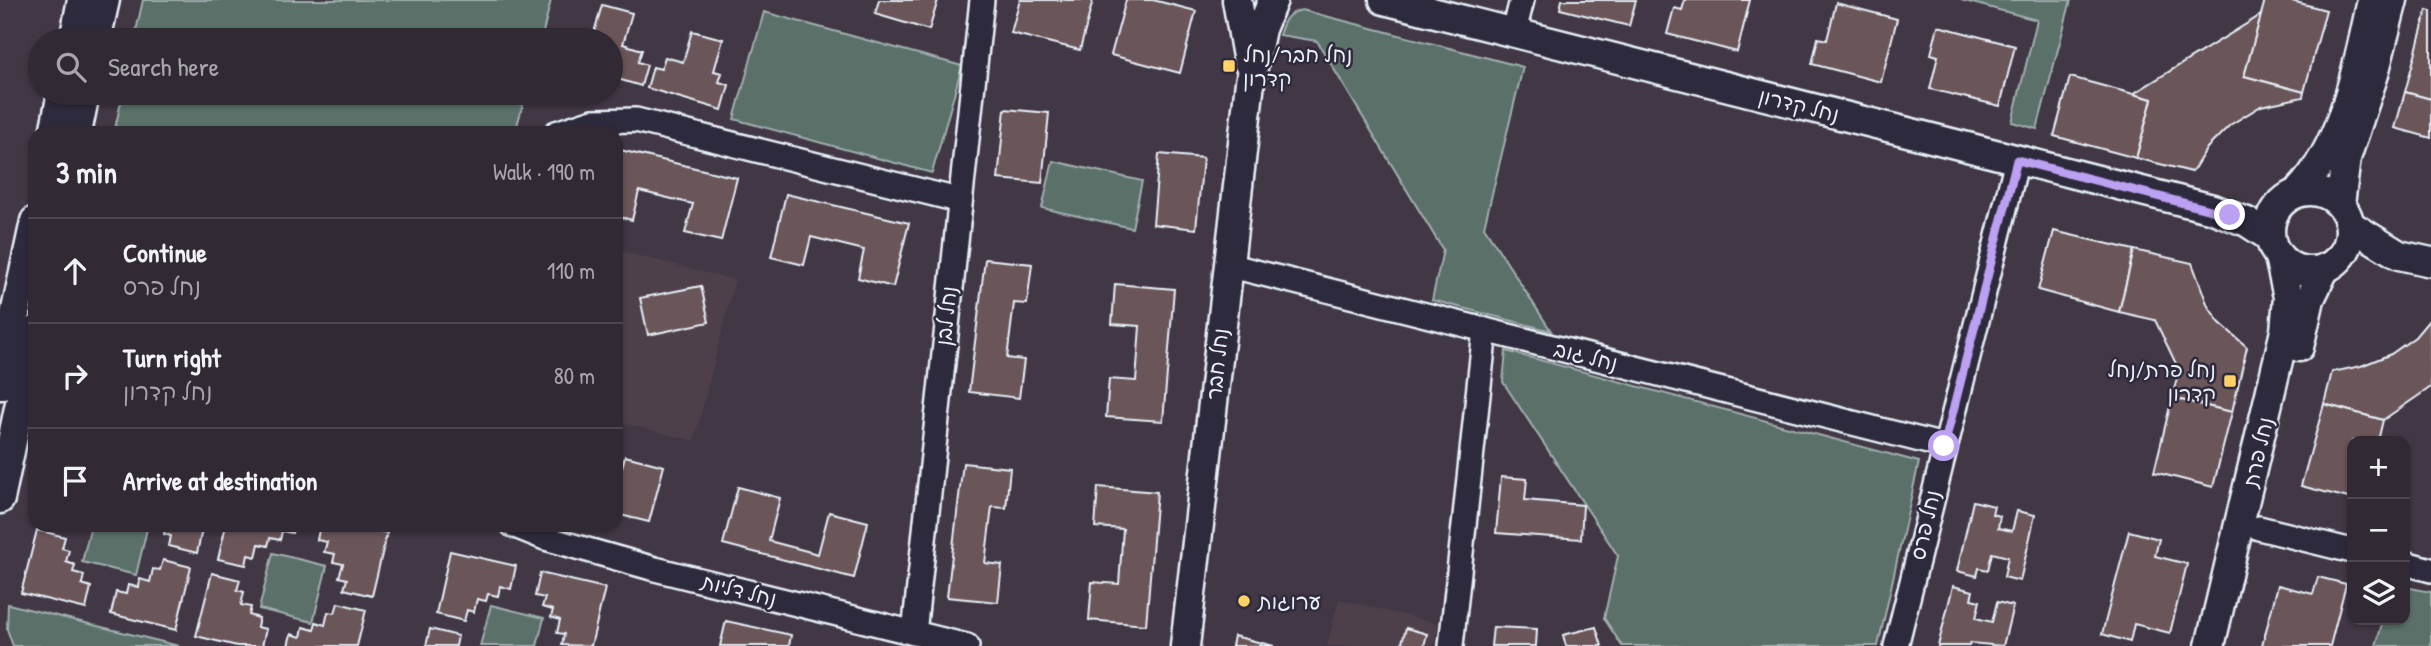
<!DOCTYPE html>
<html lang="en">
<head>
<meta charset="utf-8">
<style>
  body { margin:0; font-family:"Patrick Hand","Playpen Sans Hebrew",sans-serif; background:#3d3540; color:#f1f3f6 }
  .controls { position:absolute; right:21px; bottom:21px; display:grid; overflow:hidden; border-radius:14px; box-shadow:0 2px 5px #0004 }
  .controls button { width:63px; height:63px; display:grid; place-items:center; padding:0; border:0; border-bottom:2px solid #4c454f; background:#312934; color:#f1f3f6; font:35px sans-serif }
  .stop { position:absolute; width:21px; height:21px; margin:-16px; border:5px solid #bca0f2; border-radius:50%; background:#fff }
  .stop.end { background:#bca0f2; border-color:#fff; box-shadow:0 2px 7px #0008 }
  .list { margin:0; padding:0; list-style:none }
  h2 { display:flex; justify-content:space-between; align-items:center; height:91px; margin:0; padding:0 28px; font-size:30px }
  h2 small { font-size:23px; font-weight:400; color:#a8a6ac }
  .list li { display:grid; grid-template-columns:46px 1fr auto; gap:21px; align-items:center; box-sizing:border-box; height:105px; padding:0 28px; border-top:2px solid #4c454f }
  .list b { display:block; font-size:26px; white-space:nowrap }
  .list p { margin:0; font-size:23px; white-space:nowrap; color:#a8a6ac }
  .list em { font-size:23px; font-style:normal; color:#a8a6ac }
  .icon { flex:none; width:38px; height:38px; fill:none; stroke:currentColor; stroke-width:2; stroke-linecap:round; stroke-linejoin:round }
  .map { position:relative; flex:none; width:2431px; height:646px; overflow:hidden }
  .search { position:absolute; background:#312934; box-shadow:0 2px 5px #0004; left:28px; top:28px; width:595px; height:77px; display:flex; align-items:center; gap:18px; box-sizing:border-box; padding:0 24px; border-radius:38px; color:#a8a6ac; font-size:26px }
  .panel { position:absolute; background:#312934; box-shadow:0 2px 5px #0004; left:28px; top:126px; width:595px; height:406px; border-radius:21px }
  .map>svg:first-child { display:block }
  .built { fill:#4e404b }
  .green { fill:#5a6f68; stroke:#a1b0b0; stroke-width:2 }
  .building { fill:#6b5559; stroke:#e8f1f8; stroke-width:2 }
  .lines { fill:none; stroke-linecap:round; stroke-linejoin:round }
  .minor-casing { stroke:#e8f1f8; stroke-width:28 }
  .tertiary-casing { stroke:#e8f1f8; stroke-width:33 }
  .minor { stroke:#2f2a3d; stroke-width:23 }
  .tertiary { stroke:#2f2a3d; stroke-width:28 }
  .route { stroke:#bca0f2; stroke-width:9 }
  .poi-dot { fill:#ffd166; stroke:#2f2a3d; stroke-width:2.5 }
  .labels { text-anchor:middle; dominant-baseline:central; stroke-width:5; stroke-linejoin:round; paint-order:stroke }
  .poi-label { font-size:21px; fill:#e8f1f8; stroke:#2f2a3d; text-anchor:start }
  .street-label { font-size:21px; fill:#e8f1f8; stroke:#2f2a3d }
</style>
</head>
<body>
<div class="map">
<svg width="2431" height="646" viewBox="0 0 2431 646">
  <rect width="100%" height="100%" fill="#413745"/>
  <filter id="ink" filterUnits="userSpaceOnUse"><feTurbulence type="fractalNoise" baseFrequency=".0143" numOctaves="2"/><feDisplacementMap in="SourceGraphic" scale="14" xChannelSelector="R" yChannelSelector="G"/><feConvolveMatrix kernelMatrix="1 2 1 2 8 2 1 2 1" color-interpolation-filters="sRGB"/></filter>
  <g filter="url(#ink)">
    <g class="built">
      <polygon points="616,250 735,280 694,441 616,421"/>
      <polygon points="1339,599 1439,624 1433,646 1327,646"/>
    </g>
    <g class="green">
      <polygon points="143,0 551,0 541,40 134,40"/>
      <polygon points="1961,0 2071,0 2037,129 2012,122 2037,20"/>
      <path d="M1302 10 1523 67 1484 227 1551 331 1432 300 1443 250 1317 41 1279 35C1284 21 1286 13 1302 10Z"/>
      <polygon points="764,12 962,66 932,173 734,119"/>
      <polygon points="123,93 526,93 515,133 114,133"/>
      <polygon points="1053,161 1142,181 1132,228 1042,208"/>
      <polygon points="1506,351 1919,462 1878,646 1622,646 1604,618 1618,556 1503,382"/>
      <polygon points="91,525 148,525 136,575 82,562"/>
      <polygon points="273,553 327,566 313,622 259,609"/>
      <polygon points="2405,587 2431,592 2431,646 2376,646 2383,620 2405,620"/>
      <polygon points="8,604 179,646 13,646 7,629"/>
      <polygon points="491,605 544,618 537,646 480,646"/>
    </g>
    <g class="building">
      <polygon points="879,0 938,0 929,30 875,14"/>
      <polygon points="1020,0 1093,0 1080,50 1011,33"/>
      <polygon points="1126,0 1153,0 1196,11 1180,73 1111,55"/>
      <polygon points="1562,0 1636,0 1629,26 1560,9"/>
      <polygon points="1685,0 1750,0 1737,52 1667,34 1674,8 1682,10"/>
      <polygon points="2265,0 2288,0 2326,10 2304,92 2244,76"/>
      <polygon points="1836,3 1897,19 1881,82 1812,64 1818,38 1827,40"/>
      <polygon points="602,5 632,13 623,44 642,50 638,62 647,65 641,86 611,77 611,40 583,40 585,34 593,36"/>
      <polygon points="2427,10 2431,11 2431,99 2405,92"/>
      <polygon points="2261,15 2244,76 2304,92 2303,97 2261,106 2230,125 2207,148 2192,172 2136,158 2152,99 2133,94"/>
      <polygon points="1938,26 2015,46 2000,106 1930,89 1938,56 1931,54"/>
      <polygon points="692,31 723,39 714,71 722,73 719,82 729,85 722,110 647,88 653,67 661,69 665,57 683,62"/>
      <polygon points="2070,77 2152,99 2136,158 2054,136"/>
      <polygon points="2405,92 2431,99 2431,138 2395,128"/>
      <polygon points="1005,109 1049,113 1042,183 998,179"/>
      <polygon points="616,149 737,178 721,241 685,233 693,204 639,191 632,220 616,216"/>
      <polygon points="1159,154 1203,158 1196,229 1153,224"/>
      <polygon points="786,194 909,223 893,287 858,278 864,250 811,237 804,265 771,257"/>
      <polygon points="2054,231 2134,250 2119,312 2038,290"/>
      <polygon points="2134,250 2192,263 2208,306 2219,322 2247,347 2232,412 2172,398 2179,370 2155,320 2119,312"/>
      <polygon points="985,259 1032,264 1027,304 1014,303 1007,358 1024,360 1019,398 969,392"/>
      <polygon points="1115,284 1174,289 1163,421 1106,417 1109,379 1136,381 1140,326 1112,324"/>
      <polygon points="701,286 709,322 648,335 640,298"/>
      <polygon points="2430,319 2431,387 2383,420 2324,404 2332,372 2361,366 2391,354 2415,337"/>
      <polygon points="2172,398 2232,412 2213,487 2154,472"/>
      <polygon points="2324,404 2383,420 2378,441 2352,441 2352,499 2301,486"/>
      <polygon points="625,456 664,466 649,522 616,514 616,490"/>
      <polygon points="963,463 1010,468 1006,508 992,507 985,563 1002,565 998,602 947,597"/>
      <polygon points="1501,477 1527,479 1525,500 1583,505 1581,539 1496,533"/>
      <polygon points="738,487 780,498 769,541 818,554 829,512 868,522 854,578 723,544"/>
      <polygon points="1098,487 1157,492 1146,625 1089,620 1092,582 1119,584 1123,529 1095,527"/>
      <polygon points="1973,501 1994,506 1992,514 2000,516 1998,528 2012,531 2017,511 2035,515 2020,581 2004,577 2008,557 1992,553 1988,570 1979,568 1977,576 1957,571"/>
      <polygon points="166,525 203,525 197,553 169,546 171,536 164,534"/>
      <polygon points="226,525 294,525 292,533 282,531 280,540 270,538 268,546 259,544 256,557 248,555 246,565 218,559"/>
      <polygon points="320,525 354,525 387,533 372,596 344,589 347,579 339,577 343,564 333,562 335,554 324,552 327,542 317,540"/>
      <polygon points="37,530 65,537 62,548 69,550 66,562 75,565 73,572 84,575 82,584 91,587 86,609 21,593"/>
      <polygon points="2129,531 2159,539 2155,556 2187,564 2170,633 2134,624 2130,642 2102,634"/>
      <polygon points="450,551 516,566 511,589 500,586 498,596 488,594 486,601 477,599 474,612 467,610 464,621 436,614"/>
      <polygon points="163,560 191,567 176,630 111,614 116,592 126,594 128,585 139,587 140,579 150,582 153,569 160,570"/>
      <polygon points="212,573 240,580 237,590 244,592 241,605 251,607 249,615 259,618 257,627 266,629 262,646 237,646 196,636"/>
      <polygon points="540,573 605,588 591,646 562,645 564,634 557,633 560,620 551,617 553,610 542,607 545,598 535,596"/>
      <polygon points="2318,577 2346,584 2330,646 2262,646 2278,585 2313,594"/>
      <polygon points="1953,586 1973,591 1971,599 1980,601 1976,618 1992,622 1997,602 2013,606 2003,646 1970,643 1969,646 1938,646"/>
      <polygon points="338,603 366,610 357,646 288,646 291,634 301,637 303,627 314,630 316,622 325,625 328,612 335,613"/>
      <polygon points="726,621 791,635 789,646 720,646"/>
      <polygon points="1493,627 1537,629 1536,646 1491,646"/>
      <polygon points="1596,627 1602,646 1566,646 1563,635"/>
      <polygon points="1406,628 1427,634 1424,646 1401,646"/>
      <polygon points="430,629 458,636 456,646 426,646"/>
      <polygon points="1234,636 1274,646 1232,646"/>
    </g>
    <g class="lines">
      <g class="minor-casing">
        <g id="minor">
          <polyline points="1514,32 1522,0"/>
          <polyline points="556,133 593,121 636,120 958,200"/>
          <polyline points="1228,265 1944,446"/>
          <polyline points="513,525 545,538 655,569 967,646"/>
          <polyline points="2259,528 2352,551"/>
          <polyline points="2405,563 2431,570"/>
          <polyline points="914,633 982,0"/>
          <polyline points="1451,646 1485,330"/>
          <polyline points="1896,646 2017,160"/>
        </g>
      </g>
      <g class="tertiary-casing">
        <g id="tertiary">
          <polyline points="1237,0 1248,62"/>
          <polyline points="1384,0 2213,209 2247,222 2270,237"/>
          <polyline points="74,40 82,0"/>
          <polyline points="96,40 105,0"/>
          <polyline points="54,133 62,93"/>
          <polyline points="77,133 85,93"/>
          <circle cx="2310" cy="231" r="40"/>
          <path d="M2298 192C2345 143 2358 64 2372 0"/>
          <polyline points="2340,204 2346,158 2374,74 2393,0"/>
          <polyline points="2350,225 2399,255 2431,262"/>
          <polyline points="2299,347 2310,299 2325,268"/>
          <polyline points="0,385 35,221"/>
          <polyline points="0,499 35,331"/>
          <polyline points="1185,646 1250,82 1261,29 1273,0"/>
          <polyline points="2210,646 2285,331 2288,297 2279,257"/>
        </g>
      </g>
      <use href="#minor" class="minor"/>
      <use href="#tertiary" class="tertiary"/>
    </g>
  </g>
  <g class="lines" filter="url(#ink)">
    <polyline class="route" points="1944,446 2017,160 2230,215"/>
  </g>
  <g class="poi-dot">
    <rect x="1222" y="59" width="14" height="14" rx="3.5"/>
    <rect x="2223" y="374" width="14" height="14" rx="3.5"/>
    <circle cx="1244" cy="601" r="7"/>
  </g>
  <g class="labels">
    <g class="poi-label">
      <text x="1243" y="54">נחל חבר/נחל<tspan x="1243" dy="24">קדרון</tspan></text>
      <text x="2216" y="369" text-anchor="end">נחל פרת/נחל<tspan x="2216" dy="24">קדרון</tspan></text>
      <text x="1258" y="601">ערוגות</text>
    </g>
    <g class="street-label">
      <text transform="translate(1799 105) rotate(14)">נחל קדרון</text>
      <text transform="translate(946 316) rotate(-84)">נחל לבן</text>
      <text transform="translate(1586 356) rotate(14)">נחל גוב</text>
      <text transform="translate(1217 364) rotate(-84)">נחל חבר</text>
      <text transform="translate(2258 452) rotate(-77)">נחל פרת</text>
      <text transform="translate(1925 525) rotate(-77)">נחל פרס</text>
      <text transform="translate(739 590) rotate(14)">נחל דליות</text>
    </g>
  </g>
</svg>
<div class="controls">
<button>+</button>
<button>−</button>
<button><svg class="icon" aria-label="layers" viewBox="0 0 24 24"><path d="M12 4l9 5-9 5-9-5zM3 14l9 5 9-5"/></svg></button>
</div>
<div class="stop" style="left:1944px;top:446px"></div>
<div class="stop end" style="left:2230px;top:215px"></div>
<div class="search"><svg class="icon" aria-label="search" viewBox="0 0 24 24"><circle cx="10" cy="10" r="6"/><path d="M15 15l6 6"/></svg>Search here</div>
<section class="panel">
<h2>3 min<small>Walk · 190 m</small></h2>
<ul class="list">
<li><svg class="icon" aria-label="ahead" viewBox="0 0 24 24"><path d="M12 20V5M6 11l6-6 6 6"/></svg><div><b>Continue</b><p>נחל פרס</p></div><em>110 m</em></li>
<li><svg class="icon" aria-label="right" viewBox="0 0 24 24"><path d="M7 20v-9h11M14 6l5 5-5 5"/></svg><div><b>Turn right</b><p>נחל קדרון</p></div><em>80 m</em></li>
<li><svg class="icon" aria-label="arrive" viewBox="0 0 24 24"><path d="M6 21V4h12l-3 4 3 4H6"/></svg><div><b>Arrive at destination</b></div></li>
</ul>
</section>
</div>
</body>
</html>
